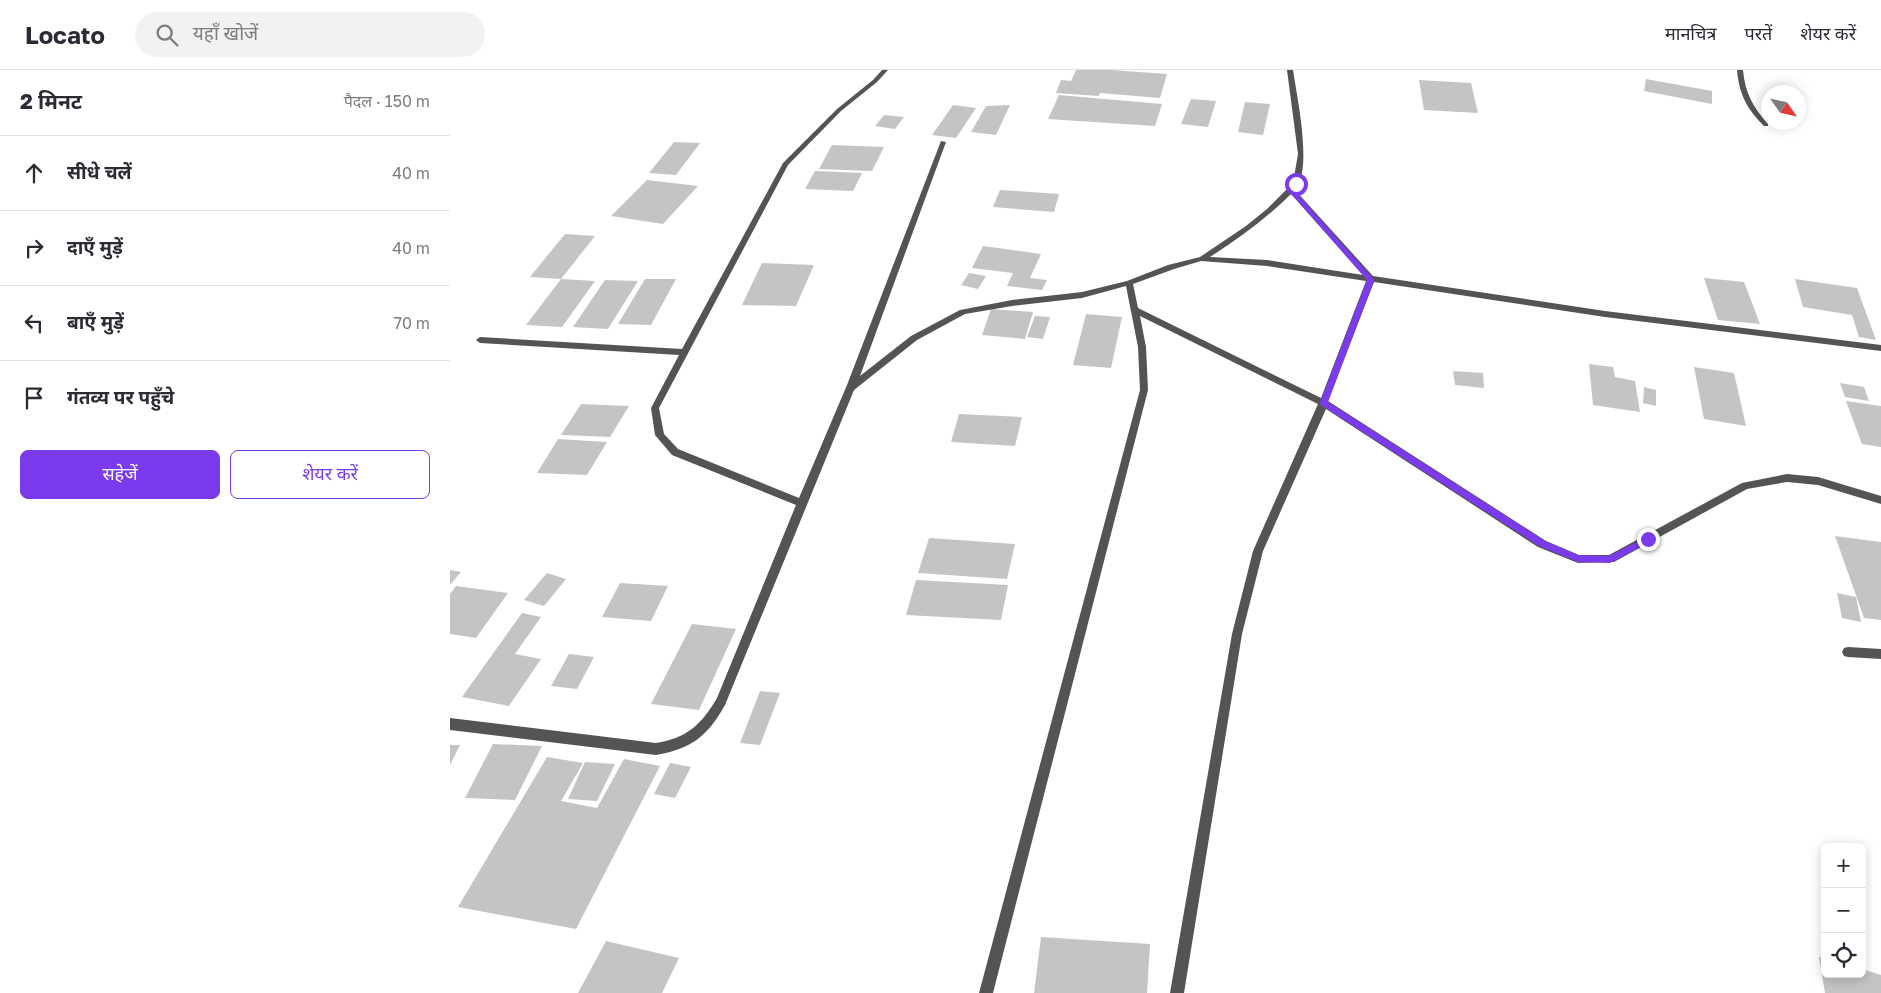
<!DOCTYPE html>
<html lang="hi">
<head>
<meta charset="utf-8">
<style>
  body { margin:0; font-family:"Golos Text","Noto Sans Devanagari",sans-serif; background:#f2f2f3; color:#2b2b33 }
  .controls { position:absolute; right:15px; bottom:15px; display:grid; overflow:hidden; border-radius:8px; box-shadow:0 2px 12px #0003 }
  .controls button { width:45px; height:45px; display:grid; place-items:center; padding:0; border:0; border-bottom:1px solid #e1e1e2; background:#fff; color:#2b2b33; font:25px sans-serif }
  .compass { position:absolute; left:1311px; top:15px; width:45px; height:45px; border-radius:50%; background:#fff; box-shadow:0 2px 12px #0003; rotate:124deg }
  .stop { position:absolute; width:15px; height:15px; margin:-11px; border:4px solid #7c3aed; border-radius:50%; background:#fff }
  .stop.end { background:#7c3aed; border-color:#fff; box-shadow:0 1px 5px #0008 }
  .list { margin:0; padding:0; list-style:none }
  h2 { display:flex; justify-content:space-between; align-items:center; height:65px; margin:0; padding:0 20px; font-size:21px }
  h2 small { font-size:16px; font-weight:400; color:#7c7c81 }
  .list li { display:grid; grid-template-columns:32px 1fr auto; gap:15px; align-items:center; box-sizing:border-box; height:75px; padding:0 20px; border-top:1px solid #e1e1e2 }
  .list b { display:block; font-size:19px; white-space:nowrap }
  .list em { font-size:16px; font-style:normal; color:#7c7c81 }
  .actions { display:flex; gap:10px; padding:15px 20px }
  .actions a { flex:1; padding:11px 0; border:1px solid #7c3aed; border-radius:8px; text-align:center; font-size:18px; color:#7c3aed }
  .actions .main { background:#7c3aed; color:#fff }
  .icon { flex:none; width:28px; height:28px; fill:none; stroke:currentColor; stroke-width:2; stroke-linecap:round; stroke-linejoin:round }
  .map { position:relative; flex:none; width:1431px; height:923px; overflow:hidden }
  header { display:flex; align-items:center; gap:30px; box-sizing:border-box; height:70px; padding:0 25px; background:#fff; border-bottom:1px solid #e1e1e2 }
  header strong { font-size:24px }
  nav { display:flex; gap:28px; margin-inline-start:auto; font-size:18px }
  .search { width:350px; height:45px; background:#f2f2f3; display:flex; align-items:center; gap:12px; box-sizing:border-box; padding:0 18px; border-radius:28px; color:#7c7c81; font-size:19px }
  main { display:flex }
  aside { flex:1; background:#fff }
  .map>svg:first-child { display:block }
  .building { fill:#c4c4c4 }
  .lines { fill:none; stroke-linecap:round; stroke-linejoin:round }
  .street { fill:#545454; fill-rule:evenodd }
  .route { fill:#7c3aed }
</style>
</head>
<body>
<header>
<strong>Locato</strong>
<div class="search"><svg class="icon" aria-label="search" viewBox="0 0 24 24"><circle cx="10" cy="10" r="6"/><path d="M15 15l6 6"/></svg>यहाँ खोजें</div>
<nav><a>मानचित्र</a><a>परतें</a><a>शेयर करें</a></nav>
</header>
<main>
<aside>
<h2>2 मिनट<small>पैदल · 150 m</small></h2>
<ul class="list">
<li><svg class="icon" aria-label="ahead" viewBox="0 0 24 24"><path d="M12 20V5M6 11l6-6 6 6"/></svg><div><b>सीधे चलें</b></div><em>40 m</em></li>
<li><svg class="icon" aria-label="right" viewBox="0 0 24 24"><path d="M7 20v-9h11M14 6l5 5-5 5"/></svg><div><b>दाएँ मुड़ें</b></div><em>40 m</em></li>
<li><svg class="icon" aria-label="left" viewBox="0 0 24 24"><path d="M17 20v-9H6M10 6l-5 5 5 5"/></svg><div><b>बाएँ मुड़ें</b></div><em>70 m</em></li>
<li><svg class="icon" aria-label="arrive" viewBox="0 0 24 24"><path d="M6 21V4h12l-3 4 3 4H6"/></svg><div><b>गंतव्य पर पहुँचे</b></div></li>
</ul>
<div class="actions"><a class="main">सहेजें</a><a>शेयर करें</a></div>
</aside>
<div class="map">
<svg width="1431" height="923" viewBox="0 0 1431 923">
  <rect width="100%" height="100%" fill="#fff"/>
  <g class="building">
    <polygon points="626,0 661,0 717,4 710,28 650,23 649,26 606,23 611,10 621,11"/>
    <polygon points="1196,9 1262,21 1262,34 1194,21"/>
    <polygon points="969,10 1021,13 1028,43 974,40"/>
    <polygon points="609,25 712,34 705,56 598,49"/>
    <polygon points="741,29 766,31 758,57 731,54"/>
    <polygon points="795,32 820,34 813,65 788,62"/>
    <polygon points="503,35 526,38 506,68 482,65"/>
    <polygon points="560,35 546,65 521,62 536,36"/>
    <polygon points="434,45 454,47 445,59 425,56"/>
    <polygon points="224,72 250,73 226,105 199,103"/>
    <polygon points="382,75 434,77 422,101 369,99"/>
    <polygon points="365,101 412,103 403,121 355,119"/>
    <polygon points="197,110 248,116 213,154 161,146"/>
    <polygon points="550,120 609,124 604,142 543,137"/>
    <polygon points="115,164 145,166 111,209 80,207"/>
    <polygon points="533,176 591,184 580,208 597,210 592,220 557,216 563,203 522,198"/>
    <polygon points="312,193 364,195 346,236 292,235"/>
    <polygon points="519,203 536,206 528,219 511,215"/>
    <polygon points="1254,208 1294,212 1310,254 1268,250"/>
    <polygon points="111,209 145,211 112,257 76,255"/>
    <polygon points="195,209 226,209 201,255 168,254"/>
    <polygon points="1345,209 1407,218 1426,270 1409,267 1402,245 1353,237"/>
    <polygon points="155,210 188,211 158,259 123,257"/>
    <polygon points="541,239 583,242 575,269 532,265"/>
    <polygon points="636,244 672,247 661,298 623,295"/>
    <polygon points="585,246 600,247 593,269 577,267"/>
    <polygon points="1139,294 1163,297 1165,307 1185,311 1190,342 1143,335"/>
    <polygon points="1244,297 1284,303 1296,356 1254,349"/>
    <polygon points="1003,301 1033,303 1034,318 1005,315"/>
    <polygon points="1390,313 1414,317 1419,331 1395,327"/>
    <polygon points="1194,317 1206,320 1206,336 1193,333"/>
    <polygon points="1396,331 1431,336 1431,377 1412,374"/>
    <polygon points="131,334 179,336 160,367 111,365"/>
    <polygon points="509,344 572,347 565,376 501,372"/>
    <polygon points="108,369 157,372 137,405 87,403"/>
    <polygon points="1385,466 1431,472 1431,550 1414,548"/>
    <polygon points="479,468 565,474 557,509 468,503"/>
    <polygon points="0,500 11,502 0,515"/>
    <polygon points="97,503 116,509 94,536 74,530"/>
    <polygon points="466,510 558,515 551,550 456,545"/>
    <polygon points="170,513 218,516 201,551 152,547"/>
    <polygon points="6,516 58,523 26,568 0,564 0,524"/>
    <polygon points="1387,523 1406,527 1411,552 1392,548"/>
    <polygon points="72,543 91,547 65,584 91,589 59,636 12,627"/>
    <polygon points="242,554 286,559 249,640 201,634"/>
    <polygon points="119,584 144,587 127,619 101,616"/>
    <polygon points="310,621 330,623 310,675 290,673"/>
    <polygon points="43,674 92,676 65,730 15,728"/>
    <polygon points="0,675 10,675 0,695"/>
    <polygon points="97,687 133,693 111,731 147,738 174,689 210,696 126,859 8,837"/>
    <polygon points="135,692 165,694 147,731 118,729"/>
    <polygon points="220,693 241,697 225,728 204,724"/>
    <polygon points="591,867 700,874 697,923 584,923"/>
    <polygon points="156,871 229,888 212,923 128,923"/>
    <polygon points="1369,887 1375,888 1375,904 1412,904 1412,899 1431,905 1431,923 1375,923"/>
  </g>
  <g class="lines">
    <g class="street">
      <path d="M432 0H438L427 12 391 41 338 95 209 338 214 364 228 379 349 428 397 315 491 71 496 72 410 306 461 266 510 240 562 230 632 222 677 211 718 195 750 187 796 156 817 139 843 113 848 84 837 0H843C847 27 863 100 845 120L923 206 1155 241 1431 275V281L1155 247 924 212 878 331 1096 471 1129 485H1159L1292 413 1337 404 1368 407 1431 426V434L1368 415 1337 412 1297 419 1164 492 1128 493 1088 477 876 339 813 481 792 564 734 923H720L782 564 803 481 868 334 690 246 696 277 698 320 543 923H529L690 320 688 277 676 216 632 228 562 236 515 244 467 270 404 320 275 635C258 666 241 679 206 685L0 660V648L206 673C237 668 251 655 267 628L346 435 222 385 205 365 201 338 229 285 30 273 26 270 30 267 232 279 333 93 387 39 423 10ZM841 124 913 205 817 190 760 187C789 168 816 149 841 124ZM751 191 817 196 916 211 871 328 688 238 683 214 724 199Z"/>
      <path d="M1287 0H1293C1295 23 1303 37 1318 54V56H1314C1297 39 1289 24 1287 0Z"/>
      <polygon points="1398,577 1431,579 1431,589 1398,587 1394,586 1392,582 1394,578"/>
    </g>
  </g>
  <polygon class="route" points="844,113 849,114 844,120 924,210 878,332 1095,471 1128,485 1159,486 1198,466 1200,467 1200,472 1160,493 1128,492 1089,476 871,335 870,333 917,210 839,121"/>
</svg>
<div class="controls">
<button>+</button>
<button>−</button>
<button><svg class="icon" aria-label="locate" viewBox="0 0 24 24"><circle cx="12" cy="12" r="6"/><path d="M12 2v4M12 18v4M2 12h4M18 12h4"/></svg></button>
</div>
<svg class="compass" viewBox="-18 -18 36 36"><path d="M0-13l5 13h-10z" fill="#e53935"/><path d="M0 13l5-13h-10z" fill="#7c7c81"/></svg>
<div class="stop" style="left:846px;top:114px"></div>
<div class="stop end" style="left:1198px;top:469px"></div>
</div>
</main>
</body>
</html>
